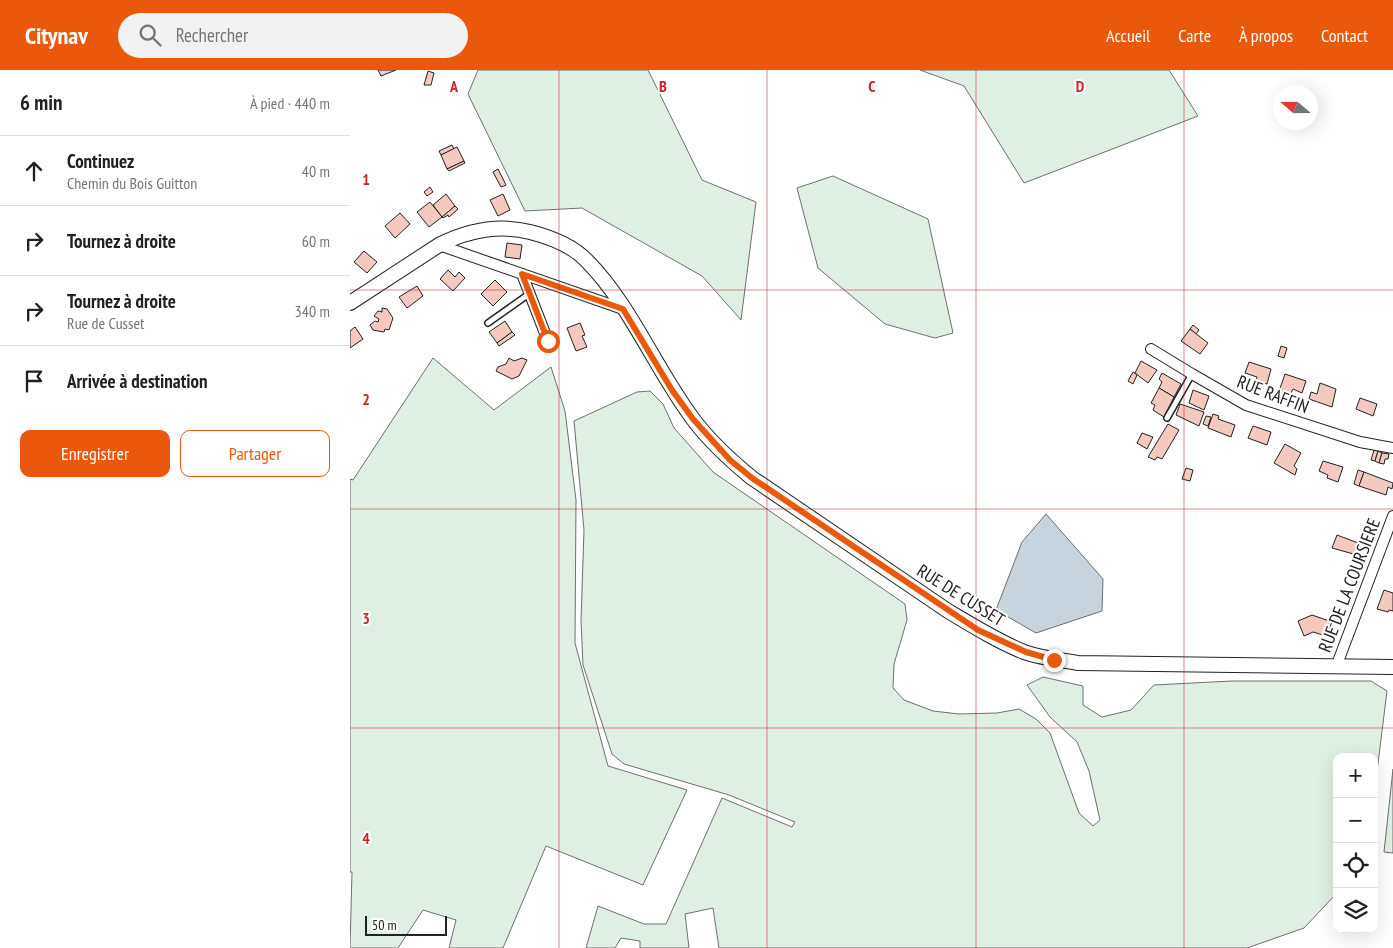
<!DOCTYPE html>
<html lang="fr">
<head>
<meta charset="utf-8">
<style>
  body { margin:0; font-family:"PT Sans Narrow",sans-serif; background:#f2f2f2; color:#202124 }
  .controls { position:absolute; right:15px; bottom:15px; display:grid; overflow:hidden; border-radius:10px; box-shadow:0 5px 20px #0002 }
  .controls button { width:45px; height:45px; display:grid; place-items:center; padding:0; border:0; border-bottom:1px solid #e0e0e0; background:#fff; color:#202124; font:25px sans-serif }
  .compass { position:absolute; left:923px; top:15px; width:45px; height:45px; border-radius:50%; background:#fff; box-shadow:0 5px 20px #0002; rotate:290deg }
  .scale { position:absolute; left:15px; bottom:12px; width:82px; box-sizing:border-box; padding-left:5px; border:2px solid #222; border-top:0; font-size:14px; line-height:18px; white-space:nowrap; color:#222; -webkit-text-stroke:4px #fff; paint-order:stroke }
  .stop { position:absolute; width:15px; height:15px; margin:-11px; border:4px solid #ea580c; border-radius:50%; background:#fff }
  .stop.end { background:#ea580c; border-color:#fff; box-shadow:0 1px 5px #0008 }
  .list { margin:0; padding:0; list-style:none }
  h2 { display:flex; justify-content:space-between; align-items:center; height:65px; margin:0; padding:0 20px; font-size:21px }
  h2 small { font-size:16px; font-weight:400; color:#757577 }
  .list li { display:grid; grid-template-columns:32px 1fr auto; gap:15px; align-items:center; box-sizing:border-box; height:70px; padding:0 20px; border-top:1px solid #e0e0e0 }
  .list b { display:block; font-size:19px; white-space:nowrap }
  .list p { margin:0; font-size:16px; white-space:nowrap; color:#757577 }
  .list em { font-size:16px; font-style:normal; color:#757577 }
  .actions { display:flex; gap:10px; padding:15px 20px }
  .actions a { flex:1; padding:11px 0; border:1px solid #ea580c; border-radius:10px; text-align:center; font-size:18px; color:#ea580c }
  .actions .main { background:#ea580c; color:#fff }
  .icon { flex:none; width:28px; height:28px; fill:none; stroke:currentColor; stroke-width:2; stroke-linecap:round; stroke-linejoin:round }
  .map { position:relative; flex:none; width:1043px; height:878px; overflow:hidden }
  header { display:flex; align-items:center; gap:30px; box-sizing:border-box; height:70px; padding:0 25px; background:#ea580c; color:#fff }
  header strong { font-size:24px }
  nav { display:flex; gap:28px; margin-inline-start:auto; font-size:18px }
  .search { width:350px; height:45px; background:#f2f2f2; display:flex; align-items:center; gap:12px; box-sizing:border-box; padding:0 18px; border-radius:28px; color:#757577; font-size:19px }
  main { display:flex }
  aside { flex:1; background:#fff }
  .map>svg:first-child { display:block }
  .green { fill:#e0efe3; stroke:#6f6f6f }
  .water { fill:#c7d3dd; stroke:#6f6f6f }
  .building { fill:#f3c9c0; stroke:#222 }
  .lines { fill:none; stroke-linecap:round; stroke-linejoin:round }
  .lane-casing { stroke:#222; stroke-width:8 }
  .street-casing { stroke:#222; stroke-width:12 }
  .secondary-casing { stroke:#222; stroke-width:16 }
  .lane { stroke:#fff; stroke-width:5 }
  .street { stroke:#fff; stroke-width:10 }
  .secondary { stroke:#fff; stroke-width:14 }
  .route { stroke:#ea580c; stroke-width:6 }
  .grid { fill:none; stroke:#c62828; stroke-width:1; stroke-opacity:0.55 }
  .labels { text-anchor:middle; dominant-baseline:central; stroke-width:4; stroke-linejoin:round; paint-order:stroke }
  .street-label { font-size:18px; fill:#222; stroke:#fff }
  .grid-label { font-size:16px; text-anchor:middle; font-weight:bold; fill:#c62828; stroke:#fff; stroke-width:4; stroke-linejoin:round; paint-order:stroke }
</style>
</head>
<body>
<header>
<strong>Citynav</strong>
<div class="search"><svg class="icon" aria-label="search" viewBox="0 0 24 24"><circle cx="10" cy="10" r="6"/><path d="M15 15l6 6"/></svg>Rechercher</div>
<nav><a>Accueil</a><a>Carte</a><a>À propos</a><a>Contact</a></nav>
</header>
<main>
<aside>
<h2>6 min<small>À pied · 440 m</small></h2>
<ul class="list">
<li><svg class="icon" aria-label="ahead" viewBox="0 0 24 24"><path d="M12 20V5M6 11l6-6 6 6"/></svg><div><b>Continuez</b><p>Chemin du Bois Guitton</p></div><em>40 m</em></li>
<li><svg class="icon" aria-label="right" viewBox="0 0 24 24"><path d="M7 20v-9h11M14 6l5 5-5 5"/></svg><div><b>Tournez à droite</b></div><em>60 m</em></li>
<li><svg class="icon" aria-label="right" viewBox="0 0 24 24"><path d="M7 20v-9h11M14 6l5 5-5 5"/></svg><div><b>Tournez à droite</b><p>Rue de Cusset</p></div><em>340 m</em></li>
<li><svg class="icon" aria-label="arrive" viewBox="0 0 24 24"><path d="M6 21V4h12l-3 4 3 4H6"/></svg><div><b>Arrivée à destination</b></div></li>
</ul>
<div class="actions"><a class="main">Enregistrer</a><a>Partager</a></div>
</aside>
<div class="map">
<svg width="1043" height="878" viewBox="0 0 1043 878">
  <rect width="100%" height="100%" fill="#fff"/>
  <g class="green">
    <polygon points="128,0 298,0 352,110 406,132 391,250 352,206 232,138 175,141 118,24"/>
    <polygon points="570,0 819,0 848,46 674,113 614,16"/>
    <polygon points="483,106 578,149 603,263 585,268 535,254 468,198 447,118"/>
    <polygon points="83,288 144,340 201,297 215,341 226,430 225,573 258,696 337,720 293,815 196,776 153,878 99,878 106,850 73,840 48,878 0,878 2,802 0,802 0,409 3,410"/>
    <polygon points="300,321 313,334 324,358 363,402 555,534 557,550 544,594 543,618 554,630 583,641 609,644 647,643 669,639 686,649 700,663 729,743 743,756 750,750 739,701 727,672 700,647 677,615 693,607 733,616 733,635 752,647 781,640 804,615 882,611 1021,611 1037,621 1024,726 1024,687 987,687 987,823 954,858 897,878 369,878 363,838 335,844 339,878 290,878 290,871 271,868 265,878 236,878 248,836 294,854 316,854 372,728 442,757 445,752 379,725 274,694 262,684 233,595 231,551 234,460 224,351 287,322"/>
    <polygon points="1043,699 1043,783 1034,782"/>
  </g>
  <polygon class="water" points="696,444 753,509 752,541 686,563 646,540 672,472"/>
  <g class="building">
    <polygon points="28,0 46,0 31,6"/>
    <polygon points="78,1 84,3 81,15 74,15"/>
    <polygon points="102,75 104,79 91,85 89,81"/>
    <polygon points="107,77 114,91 97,99 91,85"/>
    <polygon points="114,91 115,93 99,101 97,99"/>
    <polygon points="148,99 156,115 151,117 143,102"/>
    <polygon points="80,117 83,122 77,126 74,122"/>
    <polygon points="96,124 105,136 92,147 83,135"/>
    <polygon points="153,124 160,140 148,146 140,130"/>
    <polygon points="80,132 92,147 79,157 67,142"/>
    <polygon points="105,136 108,139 99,147 98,145 93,148 92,147"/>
    <polygon points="50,143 60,154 45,168 35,156"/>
    <polygon points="157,173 172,175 170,189 155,187"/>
    <polygon points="14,181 27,192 17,203 4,192"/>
    <polygon points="98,200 105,207 109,202 115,208 103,221 90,209"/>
    <polygon points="145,210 157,222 143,236 131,224"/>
    <polygon points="67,216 73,226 57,238 49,227"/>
    <polygon points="32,238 37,239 43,248 39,260 35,259 34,262 23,260 20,255 25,251 28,252 29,249 24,246 28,241 32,242"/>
    <polygon points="155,251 162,262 147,273 139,262"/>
    <polygon points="230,253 235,265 232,266 237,277 226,281 217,258"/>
    <polygon points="843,255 849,260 846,264 840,259"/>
    <polygon points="5,257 13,269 0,278 0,261"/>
    <polygon points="840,259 858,273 850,284 831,271"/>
    <polygon points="162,262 165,265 149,276 147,273"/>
    <polygon points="931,276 937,278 934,288 928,286"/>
    <polygon points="159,288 164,291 172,288 177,290 169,306 162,309 146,301 148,297 156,294"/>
    <polygon points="791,291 807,300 798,313 785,303"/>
    <polygon points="899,292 921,299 917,314 906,311 907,307 895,303"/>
    <polygon points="783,302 787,305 783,314 778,311"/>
    <polygon points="812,303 831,314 824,327 809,318 812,312 809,309"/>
    <polygon points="935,304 956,311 952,323 943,319 940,325 929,321"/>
    <polygon points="970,313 986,319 982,337 959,329 961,322 967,324"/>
    <polygon points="809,318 824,327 814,347 803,340 805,335 801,333"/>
    <polygon points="843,320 859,326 854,340 839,333"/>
    <polygon points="1010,328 1027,334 1023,346 1006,339"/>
    <polygon points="830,334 854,342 849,356 826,345"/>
    <polygon points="863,344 869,346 868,349 885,355 881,367 858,358"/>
    <polygon points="856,346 861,347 858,356 853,354"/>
    <polygon points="818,354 829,360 812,389 807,387 805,390 798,387"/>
    <polygon points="903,356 921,362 917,375 898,368"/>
    <polygon points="792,363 803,367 797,379 787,373"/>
    <polygon points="935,374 951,383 944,396 947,399 945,405 924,393"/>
    <polygon points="1024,380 1028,381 1025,391 1021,390"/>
    <polygon points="1028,381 1032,383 1029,393 1025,391"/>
    <polygon points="1032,383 1039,384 1038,389 1035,389 1034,394 1029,393"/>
    <polygon points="973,391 993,397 988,412 977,408 978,405 969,401"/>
    <polygon points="836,398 843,400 840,411 832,409"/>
    <polygon points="1008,400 1014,402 1009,416 1004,414"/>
    <polygon points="1014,402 1043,413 1042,419 1038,417 1036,425 1009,416"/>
    <polygon points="987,465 1011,474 1007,485 982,478"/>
    <polygon points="1034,520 1043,523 1043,541 1039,540 1038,542 1027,539"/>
    <polygon points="962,545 982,552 976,566 963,562 954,566 948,551"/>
  </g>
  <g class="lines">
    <g class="lane-casing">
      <g id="lane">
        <polyline points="138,253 179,224"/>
        <polyline points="817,348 842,304"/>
      </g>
    </g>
    <g class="street-casing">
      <g id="street">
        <polyline points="89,175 273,239"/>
        <polyline points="172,204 198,271"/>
        <polyline points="801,279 842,304 896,335 1010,372 1043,378"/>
        <polyline points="986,597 1043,446"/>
      </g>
    </g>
    <g class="secondary-casing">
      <path id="secondary" d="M0 233 89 175C117 161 148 154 180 162 200 167 223 176 237 191 280 234 306 300 343 349 360 372 380 390 402 408L598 541C623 556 647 571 674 582 691 588 710 590 728 593L1043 597"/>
    </g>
    <use href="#lane" class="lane"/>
    <use href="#street" class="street"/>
    <use href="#secondary" class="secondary"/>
  </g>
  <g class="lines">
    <polyline class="route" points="198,271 172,204 273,239 322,320 343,349 380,390 402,408 628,560 676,582 704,590"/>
  </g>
  <path class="grid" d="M209 0V878M417 0V878M626 0V878M834 0V878M0 220H1043M0 439H1043M0 658H1043"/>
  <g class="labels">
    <g class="street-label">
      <text transform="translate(923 324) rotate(21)">RUE RAFFIN</text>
      <text transform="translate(999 515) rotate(-69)">RUE DE LA COURSIERE</text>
      <text transform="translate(611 525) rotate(32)">RUE DE CUSSET</text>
    </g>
  </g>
  <g class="grid-label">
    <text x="104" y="22">A</text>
    <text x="313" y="22">B</text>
    <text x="522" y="22">C</text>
    <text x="730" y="22">D</text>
    <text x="16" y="115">1</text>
    <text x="16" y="335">2</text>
    <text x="16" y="554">3</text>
    <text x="16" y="774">4</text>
  </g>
</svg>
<div class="controls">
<button>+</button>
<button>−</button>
<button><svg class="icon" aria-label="locate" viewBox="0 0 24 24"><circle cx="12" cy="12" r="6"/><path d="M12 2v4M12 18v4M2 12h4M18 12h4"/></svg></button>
<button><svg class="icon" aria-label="layers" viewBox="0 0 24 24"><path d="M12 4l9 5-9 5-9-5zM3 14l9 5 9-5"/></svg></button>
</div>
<svg class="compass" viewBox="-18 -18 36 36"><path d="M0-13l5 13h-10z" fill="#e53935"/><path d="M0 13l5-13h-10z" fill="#757577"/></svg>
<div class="scale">50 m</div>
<div class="stop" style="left:198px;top:271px"></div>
<div class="stop end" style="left:704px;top:590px"></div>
</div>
</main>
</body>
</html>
